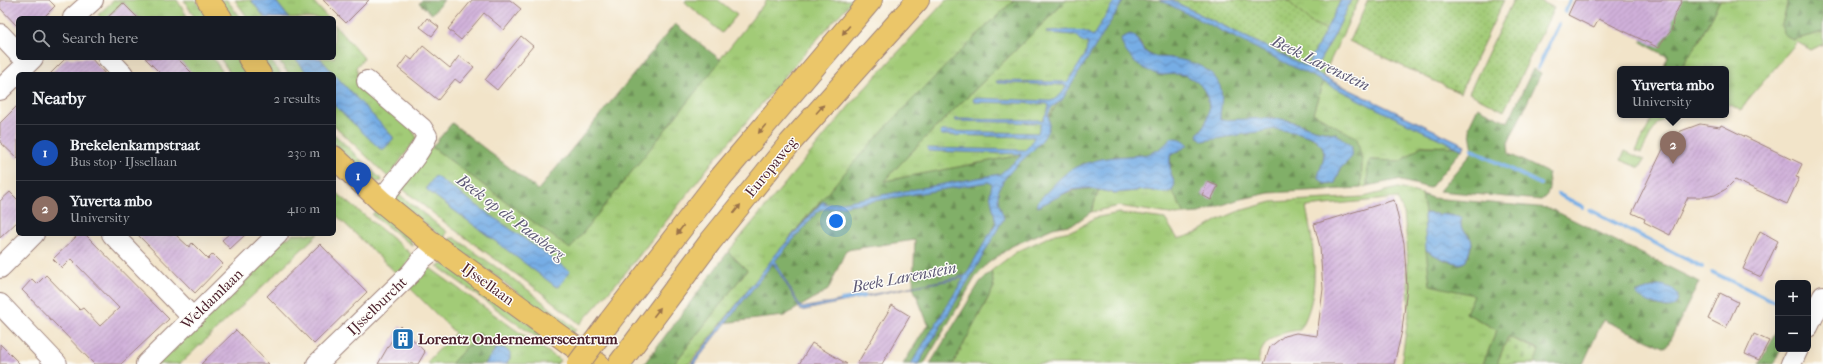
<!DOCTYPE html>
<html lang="en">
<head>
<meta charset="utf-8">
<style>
  body { margin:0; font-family:"IM FELL French Canon",serif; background:#20242c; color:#f1f3f6 }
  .controls { position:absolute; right:12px; bottom:12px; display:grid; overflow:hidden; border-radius:6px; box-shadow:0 4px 16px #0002 }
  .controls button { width:36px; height:36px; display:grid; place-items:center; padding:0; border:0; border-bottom:1px solid #363941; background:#171b24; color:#f1f3f6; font:20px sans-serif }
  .you { position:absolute; left:836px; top:221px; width:14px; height:14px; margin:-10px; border:3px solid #fff; border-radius:50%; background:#1a73e8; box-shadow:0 0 0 6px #1a73e833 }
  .badge { display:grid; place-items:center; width:26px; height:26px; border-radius:50%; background:#db2777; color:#fff; font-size:13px; font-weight:700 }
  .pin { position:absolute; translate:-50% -33px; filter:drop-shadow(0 1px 2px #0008) }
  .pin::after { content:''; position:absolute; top:21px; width:14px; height:12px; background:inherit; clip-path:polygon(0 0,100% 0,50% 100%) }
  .popup { position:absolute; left:1617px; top:66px; width:112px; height:52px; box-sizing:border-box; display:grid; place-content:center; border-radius:6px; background:#171b24; filter:drop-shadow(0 1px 3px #0005); font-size:13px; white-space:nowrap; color:#9ea1a6 }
  .popup b { font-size:15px; color:#f1f3f6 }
  .popup::after { content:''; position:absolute; left:50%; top:100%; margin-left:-8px; border:8px solid transparent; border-top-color:#171b24 }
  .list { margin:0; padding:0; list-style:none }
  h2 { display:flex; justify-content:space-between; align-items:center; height:52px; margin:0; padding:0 16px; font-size:17px }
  h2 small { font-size:13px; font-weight:400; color:#9ea1a6 }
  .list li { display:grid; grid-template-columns:26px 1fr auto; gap:12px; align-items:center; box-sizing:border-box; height:56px; padding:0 16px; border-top:1px solid #363941 }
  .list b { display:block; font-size:15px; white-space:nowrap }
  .list p { margin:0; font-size:13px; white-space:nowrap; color:#9ea1a6 }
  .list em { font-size:13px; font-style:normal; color:#9ea1a6 }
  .icon { flex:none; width:22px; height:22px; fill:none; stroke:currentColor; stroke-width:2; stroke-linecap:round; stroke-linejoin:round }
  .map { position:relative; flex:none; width:1823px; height:364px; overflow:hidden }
  .search { position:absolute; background:#171b24; box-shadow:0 4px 16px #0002; left:16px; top:16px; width:320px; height:44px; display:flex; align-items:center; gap:10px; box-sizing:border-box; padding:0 14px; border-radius:6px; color:#9ea1a6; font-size:15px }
  .panel { position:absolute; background:#171b24; box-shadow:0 4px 16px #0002; left:16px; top:72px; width:320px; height:164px; border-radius:6px }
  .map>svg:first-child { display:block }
  .grass { fill:url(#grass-tufts); stroke:#767551; fill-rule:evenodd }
  .forest { fill:url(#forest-firs); stroke:#66674a; fill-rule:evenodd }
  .cemetery { fill:url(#cemetery-stones); stroke:#767551 }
  .garden { fill:url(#garden-dots); stroke:#767551 }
  .pitch { fill:#a2cb77; stroke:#767551 }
  .water { fill:url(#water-waves); stroke:#606688; fill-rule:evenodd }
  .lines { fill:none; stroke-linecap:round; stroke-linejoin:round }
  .stream { stroke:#76ade5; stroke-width:4 }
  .building { fill:url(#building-hatch) }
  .minor-casing { stroke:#9e827a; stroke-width:22 }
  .major-casing { stroke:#9e827a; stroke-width:24 }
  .highway-casing { stroke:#9e827a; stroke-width:24 }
  .minor { stroke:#fff; stroke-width:20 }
  .major { stroke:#ebc669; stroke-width:22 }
  .highway { stroke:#ebc669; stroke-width:22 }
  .highway-bridge-casing { stroke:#9e827a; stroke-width:24; stroke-linecap:butt }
  .highway-bridge { stroke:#ebc669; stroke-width:22 }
  .oneway { fill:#9a724a }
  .labels { text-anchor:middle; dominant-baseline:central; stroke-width:3; stroke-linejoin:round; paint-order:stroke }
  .street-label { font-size:15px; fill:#4a1f2b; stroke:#fdfcf7 }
  .poi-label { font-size:15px; font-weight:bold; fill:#4a1f2b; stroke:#fdfcf7; text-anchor:start }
  .water-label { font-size:16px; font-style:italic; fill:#5c5875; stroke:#fdfcf7 }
</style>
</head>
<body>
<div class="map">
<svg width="1823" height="364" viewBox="0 0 1823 364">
  <defs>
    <pattern id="grass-tufts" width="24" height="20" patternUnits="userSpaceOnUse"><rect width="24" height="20" fill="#a2cb77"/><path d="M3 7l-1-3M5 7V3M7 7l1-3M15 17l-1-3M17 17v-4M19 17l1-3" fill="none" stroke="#8dae67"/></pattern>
    <pattern id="forest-firs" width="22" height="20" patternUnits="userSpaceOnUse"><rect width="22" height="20" fill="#81af68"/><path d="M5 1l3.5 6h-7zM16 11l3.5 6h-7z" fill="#6c8e56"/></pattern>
    <pattern id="cemetery-stones" width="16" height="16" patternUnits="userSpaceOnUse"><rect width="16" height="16" fill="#a2cb77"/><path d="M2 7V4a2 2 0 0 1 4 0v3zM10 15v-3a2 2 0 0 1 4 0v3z" fill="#8dae67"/></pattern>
    <pattern id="garden-dots" width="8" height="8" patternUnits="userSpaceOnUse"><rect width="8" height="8" fill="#a2cb77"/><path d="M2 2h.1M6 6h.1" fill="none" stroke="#8dae67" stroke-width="1.8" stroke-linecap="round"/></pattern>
    <pattern id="water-waves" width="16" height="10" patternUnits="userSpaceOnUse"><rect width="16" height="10" fill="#76ade5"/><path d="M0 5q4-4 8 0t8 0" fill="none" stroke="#638cba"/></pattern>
    <pattern id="building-hatch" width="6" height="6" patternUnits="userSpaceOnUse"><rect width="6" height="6" fill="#d0b0da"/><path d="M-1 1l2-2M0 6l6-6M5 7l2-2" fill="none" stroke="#ab8fb1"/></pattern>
  </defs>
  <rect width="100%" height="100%" fill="#fdfcf7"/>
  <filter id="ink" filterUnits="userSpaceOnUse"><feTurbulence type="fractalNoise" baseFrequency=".025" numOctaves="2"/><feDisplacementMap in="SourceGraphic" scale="8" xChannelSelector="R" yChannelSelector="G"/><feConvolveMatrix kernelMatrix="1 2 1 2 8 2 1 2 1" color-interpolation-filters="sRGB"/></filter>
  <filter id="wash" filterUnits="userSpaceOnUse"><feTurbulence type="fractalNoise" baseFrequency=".012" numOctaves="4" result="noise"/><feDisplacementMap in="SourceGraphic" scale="16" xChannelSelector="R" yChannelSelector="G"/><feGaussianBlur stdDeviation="0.9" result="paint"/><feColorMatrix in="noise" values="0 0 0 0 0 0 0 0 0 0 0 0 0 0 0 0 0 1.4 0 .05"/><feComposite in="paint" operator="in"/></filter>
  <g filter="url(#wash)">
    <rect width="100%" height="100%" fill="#f2e4c9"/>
    <g class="grass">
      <polygon points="114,0 177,0 188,18 138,18 123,2 107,18 101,18 98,15"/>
      <polygon points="184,0 196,0 208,18 195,18"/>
      <polygon points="219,0 227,0 240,18 231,18"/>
      <polygon points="235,0 251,0 265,18 248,18"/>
      <polygon points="275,0 312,0 328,18 289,18"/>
      <path d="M767 0H853L809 48 714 160 627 271 580 324 538 290 448 225 399 186 432 147 570 248ZM427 187 559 265 570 271 557 287 427 190Z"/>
      <polygon points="946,0 1014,0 919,94 813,209 689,364 674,364 747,270 728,252 856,98"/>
      <polygon points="1067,0 1124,0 1027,151 1021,155 883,182 922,141"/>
      <polygon points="1287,0 1341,0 1327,30 1310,22"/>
      <polygon points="1351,0 1359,0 1323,76 1313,72 1334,36"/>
      <polygon points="1720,0 1788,0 1782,25 1793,40 1823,32 1823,44 1811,50 1797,42 1746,102 1741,111 1729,104 1726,110 1726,69 1680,69 1699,41"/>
      <polygon points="334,24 364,58 356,67 359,78 409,124 417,138 388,177 334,125 334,105 384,149 393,139 393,137 344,86 320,58 334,58"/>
      <polygon points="178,58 213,58 224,74 193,74"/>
      <polygon points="220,58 237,58 248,74 231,74"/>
      <polygon points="265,58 269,58 281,74 272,74 265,65"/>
      <polygon points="277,58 295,58 308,74 289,74"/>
      <polygon points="1326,78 1464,147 1421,146 1402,161 1370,160 1368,164 1367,186 1361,188 1362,160 1313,113 1321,88"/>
      <polygon points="1654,115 1667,115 1656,125 1641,153 1636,151"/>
      <polygon points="334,134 382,180 382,181 376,182 334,145"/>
      <polygon points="1625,151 1644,160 1640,168 1621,160"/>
      <path d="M1398 188 1422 194 1425 213 1424 216 1430 284 1475 295 1466 313 1497 330 1483 364H1401L1409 311 1407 244 1404 213 1397 198 1306 207C1314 247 1322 293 1300 330 1279 332 1260 340 1258 364H953L994 287 991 271 1016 252 1055 234 1076 230 1094 218 1119 213 1165 219 1178 239 1197 233 1218 220 1239 211 1272 202 1364 197Z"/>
      <polygon points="1099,190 1114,193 1147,190 1165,193 1172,191 1185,214 1176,215 1119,206 1091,212"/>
      <polygon points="396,192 447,232 444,239 397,201 395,198"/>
      <polygon points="337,193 410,253 412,257 398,275 337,216 334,219 334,194"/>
      <polygon points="377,209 409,237 413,246 372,215"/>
      <polygon points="293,234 318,234 180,364 155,364 283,238 288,238"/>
      <polygon points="451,238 455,238 527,289 576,329 573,333 447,241"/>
      <polygon points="442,264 446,265 562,347 558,351 520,326 437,266"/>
      <polygon points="425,268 430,268 513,328 560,360 557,364 506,364 510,358 504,348 496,349 479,334 451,364 429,364 427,362 455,333 407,285"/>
    </g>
    <g class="forest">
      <polygon points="422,0 444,0 432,14 419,3"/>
      <path d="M1014 0H1067L922 141 884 181 1021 155 1027 151 1124 0H1171L1239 33 1306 71 1326 78 1321 88 1313 113 1357 138 1362 160 1361 188 1269 193 1237 200 1199 213 1185 214 1172 191C1177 184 1171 177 1170 169 1170 165 1170 160 1170 156L1177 150 1184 148 1171 138 1164 147 1144 156 1115 157 1075 168 1061 178 1037 202V205C1057 197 1077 185 1099 190L1091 212 1074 224 1053 228 1012 246 987 264 975 278 924 364H903L928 324 913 287 915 240 846 250 828 290 784 316 722 323C752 285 782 247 813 210 874 136 945 65 1014 0ZM1130 34 1135 36 1146 52 1153 56 1171 58 1221 90 1220 120 1222 121 1272 118 1287 120 1314 129 1337 134 1351 158 1341 168 1335 183C1327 187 1322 183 1318 176 1321 167 1327 155 1322 146 1315 135 1286 128 1273 129 1253 129 1223 135 1203 141L1198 133C1202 131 1203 128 1205 124 1214 107 1207 84 1189 76 1180 73 1169 74 1161 75Z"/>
      <polygon points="1681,0 1720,0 1699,41 1680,69 1663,69 1668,57 1641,42 1643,36"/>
      <polygon points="1788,0 1823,0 1823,32 1793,40 1785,36 1782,25"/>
      <polygon points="675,24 721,60 570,249 432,147 452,123 538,190"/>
      <path d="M1533 69 1541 73 1508 143 1509 154 1548 173C1549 185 1552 193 1541 200L1439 191 1473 151 1469 126 1478 107 1508 122Z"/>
      <polygon points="1421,146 1464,147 1430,188 1397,180 1367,186 1368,164 1370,160 1402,161"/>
      <path d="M1422 194 1432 198 1549 208 1699 282 1666 348 1603 320 1583 364H1534L1539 349 1508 337 1497 364H1483L1497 330 1466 313 1474 295 1430 285 1426 250 1442 259 1461 264 1466 261 1472 244 1471 239 1461 227V218L1458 216 1425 213ZM1655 286 1667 308 1654 304 1637 292H1643Z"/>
      <polygon points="728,252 747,270 674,364 644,364"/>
      <polygon points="991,271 994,287 953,364 930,364 980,282"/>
      <polygon points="1778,328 1778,349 1781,349 1774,364 1759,364"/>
      <polygon points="479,333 496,349 485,364 451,364"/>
    </g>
    <polygon class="cemetery" points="1508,337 1539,350 1534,364 1497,364"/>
    <g class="garden">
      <polygon points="1171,0 1287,0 1310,22 1327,30 1307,67"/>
      <polygon points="1368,0 1504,0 1460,93 1349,41"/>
      <polygon points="1513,0 1539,0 1554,8 1504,111 1469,93"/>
    </g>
    <polygon class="pitch" points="686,0 718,0 737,15 722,33 685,2"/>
    <g class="water">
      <polygon points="251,0 275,0 289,18 265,18"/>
      <path d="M1115 0H1124L1062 100 1052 107 1048 115C1059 145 998 166 998 197 998 204 1002 211 1004 218L976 268 918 364H911L964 278 911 287 801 311 792 294 773 263 694 364H691L776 254 822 202H826L824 204H831L1000 174 1019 158 1021 154 928 151 927 148 1025 150 1031 144 1034 137 941 135 940 133 942 131 1038 133 1041 123 956 121 955 119 1043 120 1049 107 1048 104 975 102 973 100 974 98 1050 101C1057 99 1065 92 1066 85L997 83 996 81 1068 82 1085 55 1088 43 1082 42 1075 35 1047 33 1046 31 1071 30 1084 31 1093 36ZM988 182 992 184 990 194 996 223 965 276 802 308C800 307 778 267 775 261L819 210Z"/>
      <polygon points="1160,0 1171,0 1307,67 1341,0 1351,0 1334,36 1313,72 1465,145 1463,150 1373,107"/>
      <path d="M1130 34 1135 36C1139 43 1144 54 1153 56 1159 58 1166 57 1171 58 1191 61 1215 68 1221 89 1223 98 1220 111 1220 120L1272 118 1287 120 1314 129 1337 134 1352 147 1351 158 1341 168 1335 183C1327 187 1322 183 1318 176L1323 161 1324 153 1322 146 1314 138 1299 133 1275 129 1203 141 1197 136 1198 133C1202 131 1203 128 1205 124 1214 107 1207 85 1189 77 1180 72 1171 75 1162 75 1145 73 1122 55 1121 38Z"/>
      <polygon points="295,58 320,58 334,74 308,74"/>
      <polygon points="334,74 393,137 393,139 384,149 380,149 334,105"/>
      <path d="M1171 138C1178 138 1184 138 1188 145 1182 150 1176 151 1170 156V171L1175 184 1172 191 1165 193 1147 190 1114 193 1089 188 1071 190 1038 207 1037 202C1049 191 1061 174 1076 167 1088 162 1102 158 1115 157 1140 154 1154 159 1171 138Z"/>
      <polygon points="435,176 570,271 559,287 555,286 427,190 427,187"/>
      <polygon points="1425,213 1458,216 1461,218 1461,227 1471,239 1472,243 1466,261 1461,264 1442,259 1426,250 1424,216"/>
      <path d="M1662 285 1671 288 1678 295C1678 299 1677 304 1673 307 1665 311 1644 300 1637 296L1636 294 1637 292C1646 292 1653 286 1662 285Z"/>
      <polygon points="504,348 510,353 510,358 506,364 485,364 496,349"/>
    </g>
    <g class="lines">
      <g class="stream">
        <polyline points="1565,12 1570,0"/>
        <polyline points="1538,68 1559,24"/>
        <polyline points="1472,150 1540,184"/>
        <polyline points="1558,194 1583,207"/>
        <polyline points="1590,210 1702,267"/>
        <polyline points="1712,272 1778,303"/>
        <polyline points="842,300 864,296"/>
        <polyline points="1823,326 1823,325"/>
      </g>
    </g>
    <g id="blocks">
      <g class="building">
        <polygon points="0,0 49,0 55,6 43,18 18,18 18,27 0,8"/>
        <polygon points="323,0 369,0 346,23"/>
        <polygon points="472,0 510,0 521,9 504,30 484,13 461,40 448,29"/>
        <polygon points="1575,0 1682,0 1673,19 1672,30 1664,39 1659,48 1599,19 1594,28 1568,15"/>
        <polygon points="123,3 138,18 107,18"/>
        <polygon points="427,18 439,27 432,36 420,27"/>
        <polygon points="521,36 533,46 497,90 485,80"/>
        <polygon points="423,46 450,68 459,56 474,67 460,83 455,79 438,100 398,68 407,56 412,60"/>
        <polygon points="66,58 91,58 105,74 50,74"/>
        <polygon points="145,58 177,58 193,74 161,74"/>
        <polygon points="18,105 18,159 0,142 0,123"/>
        <polygon points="1700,124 1720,127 1721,125 1802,164 1796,177 1799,178 1787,204 1735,180 1726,189 1715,195 1704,197 1688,197 1670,235 1644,222 1645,219 1632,213 1665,145 1667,146 1681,131"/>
        <polygon points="1208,182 1218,186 1211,200 1202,195"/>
        <polygon points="10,192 18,200 18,221 0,238 0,201"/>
        <polygon points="1394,200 1404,243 1407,287 1402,331 1394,364 1264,364 1270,347 1284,336 1296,333 1317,336 1323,289 1320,247 1314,224"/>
        <polygon points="1760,231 1778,241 1761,277 1743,269"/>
        <polygon points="79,234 85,234 169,319 121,364 94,364 22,290 32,279 37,284 46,275 80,310 83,308 100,326 119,308 71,259 62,268 53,259"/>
        <polygon points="137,234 175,234 189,247 192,243 208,259 213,254 223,264 195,293"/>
        <polygon points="229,234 246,234 230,249 222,240"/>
        <polygon points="320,244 367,292 314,344 267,296"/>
        <polygon points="1720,293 1738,302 1726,328 1708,319"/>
        <polygon points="892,305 910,316 882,364 857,364"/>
        <polygon points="400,326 425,352 418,364 378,364"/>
        <polygon points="236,330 269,364 201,364"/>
        <polygon points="1754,334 1769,341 1759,360 1745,354"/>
        <polygon points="812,343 847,364 799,364"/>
        <polygon points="0,344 20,364 0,364"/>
      </g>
    </g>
  </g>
  <g filter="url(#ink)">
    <use href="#blocks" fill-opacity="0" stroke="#9e827a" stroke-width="1"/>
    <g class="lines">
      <g class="minor-casing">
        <g id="minor">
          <polyline points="73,18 93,0"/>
          <polyline points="0,34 18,53"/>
          <polyline points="108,58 123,74"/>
          <path d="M367 81 422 128 427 136C417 160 395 179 381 201"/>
          <polyline points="0,90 33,58"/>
          <polyline points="112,234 193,318"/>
          <polyline points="0,268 34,234"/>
          <polyline points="0,304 57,364"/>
          <polyline points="1808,327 1823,296"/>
          <polyline points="146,364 278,234"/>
          <polyline points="317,364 411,273 422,259 437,247"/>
          <polyline points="1791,364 1798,349"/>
        </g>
      </g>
      <g class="major-casing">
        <g id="major">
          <polyline points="208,0 221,18"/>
          <polyline points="249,58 260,74"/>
          <polyline points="334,157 381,201 437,247 598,364"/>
        </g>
      </g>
      <g class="highway-casing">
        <g id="highway">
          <polyline points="610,321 721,177 871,0"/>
          <polyline points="619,364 710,242 790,143 918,0"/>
        </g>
      </g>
      <use href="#minor" class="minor"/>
      <use href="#major" class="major"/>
      <use href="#highway" class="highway"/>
      <g class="highway-bridge-casing">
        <polyline id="highway-bridge" points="578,364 610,321"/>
      </g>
      <use href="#highway-bridge" class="highway-bridge"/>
    </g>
    <defs><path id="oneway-solid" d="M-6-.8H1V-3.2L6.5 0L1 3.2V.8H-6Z"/></defs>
    <g class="oneway">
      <use href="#oneway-solid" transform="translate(846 30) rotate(130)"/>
      <use href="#oneway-solid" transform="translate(820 109) rotate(-48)"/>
      <use href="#oneway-solid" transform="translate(762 129) rotate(130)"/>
      <use href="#oneway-solid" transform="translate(737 209) rotate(-51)"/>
      <use href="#oneway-solid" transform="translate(680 230) rotate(127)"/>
      <use href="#oneway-solid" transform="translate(657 312) rotate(-53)"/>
    </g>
  </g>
  <defs>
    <g id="building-square" transform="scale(1.15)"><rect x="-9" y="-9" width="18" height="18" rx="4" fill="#1f6fb2" stroke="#fdfcf7"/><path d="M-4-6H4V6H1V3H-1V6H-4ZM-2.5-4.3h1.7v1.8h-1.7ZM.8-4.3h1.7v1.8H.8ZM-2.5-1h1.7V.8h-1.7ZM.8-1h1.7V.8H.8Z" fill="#fff"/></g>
  </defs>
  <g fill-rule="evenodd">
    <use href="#building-square" x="403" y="339"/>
  </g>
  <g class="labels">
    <g class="street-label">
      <text transform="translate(771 167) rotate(-51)">Europaweg</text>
      <text transform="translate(488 284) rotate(36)">IJssellaan</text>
      <text transform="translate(212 299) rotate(-44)">Weldamlaan</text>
      <text transform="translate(377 306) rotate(-44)">IJsselburcht</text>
    </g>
    <g class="poi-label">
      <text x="418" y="339">Lorentz Ondernemerscentrum</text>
    </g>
    <g class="water-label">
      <text transform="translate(1321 63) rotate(26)">Beek Larenstein</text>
      <text transform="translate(511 217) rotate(37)">Beek op de Paasberg</text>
      <text transform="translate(904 277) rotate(-11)">Beek Larenstein</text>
    </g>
  </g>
</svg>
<div class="controls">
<button>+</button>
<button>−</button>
</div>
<div class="you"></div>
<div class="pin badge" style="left:358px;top:195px;background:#1a4fb4">1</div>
<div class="pin badge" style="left:1673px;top:164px;background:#8d6e63">2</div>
<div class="popup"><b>Yuverta mbo</b>University</div>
<div class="search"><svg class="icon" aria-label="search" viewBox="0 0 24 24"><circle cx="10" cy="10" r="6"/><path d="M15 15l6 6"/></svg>Search here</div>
<section class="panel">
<h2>Nearby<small>2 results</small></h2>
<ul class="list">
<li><span class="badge" style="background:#1a4fb4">1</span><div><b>Brekelenkampstraat</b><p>Bus stop · IJssellaan</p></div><em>230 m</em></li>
<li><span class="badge" style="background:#8d6e63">2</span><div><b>Yuverta mbo</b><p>University</p></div><em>410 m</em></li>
</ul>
</section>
</div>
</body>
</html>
